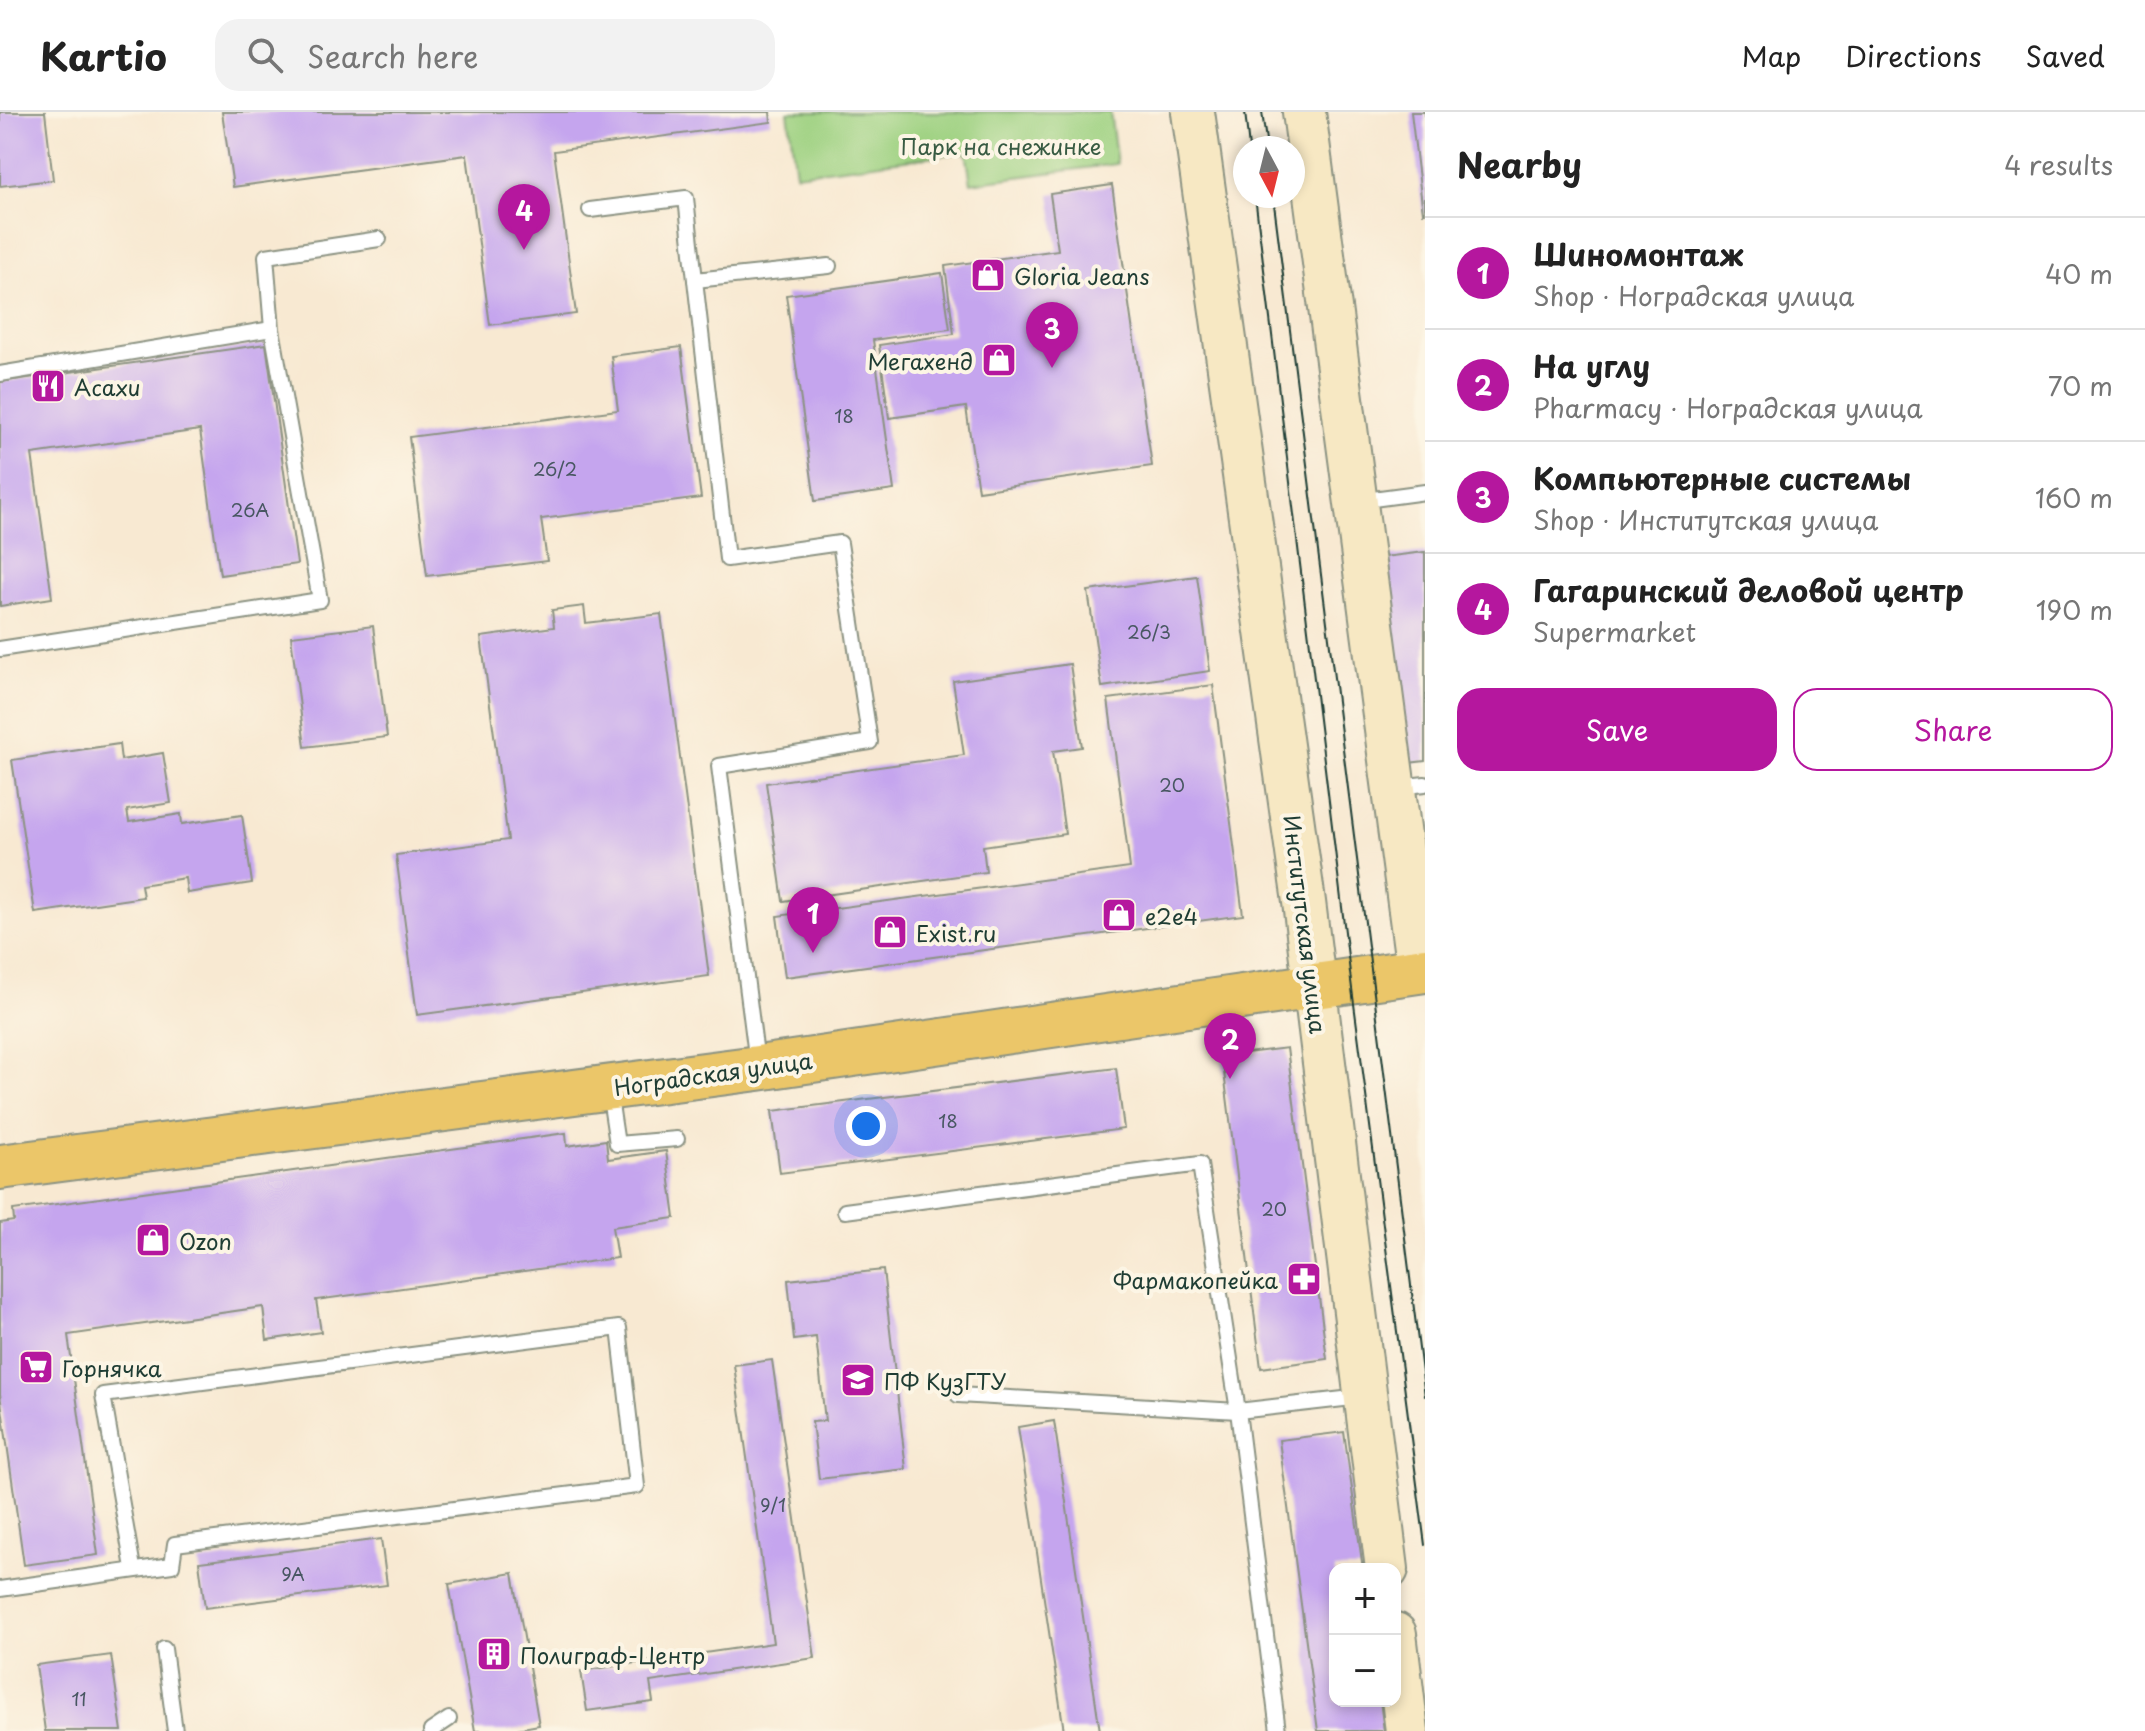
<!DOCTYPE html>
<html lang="en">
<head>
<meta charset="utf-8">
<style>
  body { margin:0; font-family:"Playpen Sans",sans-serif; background:#f2f2f2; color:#222 }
  .controls { position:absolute; right:24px; bottom:24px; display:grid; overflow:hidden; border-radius:16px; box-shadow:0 4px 12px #0003 }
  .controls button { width:72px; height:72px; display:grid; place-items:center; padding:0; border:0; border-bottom:2px solid #e0e0e0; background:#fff; color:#222; font:40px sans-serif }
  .compass { position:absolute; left:1233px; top:24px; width:72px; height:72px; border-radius:50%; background:#fff; box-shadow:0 4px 12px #0003; rotate:173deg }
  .you { position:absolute; left:866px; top:1014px; width:28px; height:28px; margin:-20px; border:6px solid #fff; border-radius:50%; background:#1a73e8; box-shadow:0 0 0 12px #1a73e833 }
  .badge { display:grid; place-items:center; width:52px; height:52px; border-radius:50%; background:#b5179e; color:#fff; font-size:26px; font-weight:700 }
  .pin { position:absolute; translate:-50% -66px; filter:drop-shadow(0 2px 4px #0008) }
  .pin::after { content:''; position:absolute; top:42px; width:28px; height:24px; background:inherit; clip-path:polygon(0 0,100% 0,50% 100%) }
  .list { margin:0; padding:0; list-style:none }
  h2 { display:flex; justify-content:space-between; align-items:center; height:104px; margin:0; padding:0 32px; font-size:34px }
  h2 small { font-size:26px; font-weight:400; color:#767676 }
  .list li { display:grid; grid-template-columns:52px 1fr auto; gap:24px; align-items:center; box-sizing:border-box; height:112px; padding:0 32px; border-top:2px solid #e0e0e0 }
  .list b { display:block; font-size:30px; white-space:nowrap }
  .list p { margin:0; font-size:26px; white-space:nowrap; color:#767676 }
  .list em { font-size:26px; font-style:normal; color:#767676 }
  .actions { display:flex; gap:16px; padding:24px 32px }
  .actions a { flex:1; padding:18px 0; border:2px solid #b5179e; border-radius:24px; text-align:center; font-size:28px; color:#b5179e }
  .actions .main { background:#b5179e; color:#fff }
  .icon { flex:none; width:44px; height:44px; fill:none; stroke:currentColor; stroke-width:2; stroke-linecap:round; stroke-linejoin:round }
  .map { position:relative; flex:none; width:1425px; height:1619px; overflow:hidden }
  header { display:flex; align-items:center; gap:48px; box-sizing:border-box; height:112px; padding:0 40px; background:#fff; border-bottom:2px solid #e0e0e0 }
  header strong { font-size:38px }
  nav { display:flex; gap:44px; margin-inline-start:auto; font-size:28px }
  .search { width:560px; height:72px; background:#f2f2f2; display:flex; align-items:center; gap:20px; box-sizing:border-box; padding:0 28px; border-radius:24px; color:#767676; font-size:30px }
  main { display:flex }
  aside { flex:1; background:#fff }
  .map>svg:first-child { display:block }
  .green { fill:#9ed181; stroke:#5e875a; stroke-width:2 }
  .building { fill:#c5a5ee }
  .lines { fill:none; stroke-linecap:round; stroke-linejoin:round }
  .service-casing { stroke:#8c9383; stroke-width:18 }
  .secondary-casing { stroke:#8c9383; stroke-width:46 }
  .primary-casing { stroke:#8c9383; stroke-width:48 }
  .service { stroke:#fff; stroke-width:14 }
  .secondary { stroke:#f7e8c3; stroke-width:42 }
  .primary { stroke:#ebc669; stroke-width:44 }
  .tram { stroke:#1f3d34; stroke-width:2 }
  .labels { text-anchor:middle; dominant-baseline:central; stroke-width:8; stroke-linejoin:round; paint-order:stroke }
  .number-label { font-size:18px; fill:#485762 }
  .park-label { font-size:22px; fill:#385b43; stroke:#fcf5e5 }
  .poi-label { font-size:22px; fill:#1f3d34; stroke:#fcf5e5; text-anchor:start }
  .street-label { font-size:22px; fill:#1f3d34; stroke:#fcf5e5 }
</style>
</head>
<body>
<header>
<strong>Kartio</strong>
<div class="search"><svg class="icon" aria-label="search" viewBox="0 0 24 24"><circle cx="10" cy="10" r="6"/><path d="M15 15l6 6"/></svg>Search here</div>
<nav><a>Map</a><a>Directions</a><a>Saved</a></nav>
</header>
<main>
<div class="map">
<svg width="1425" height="1619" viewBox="0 0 1425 1619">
  <rect width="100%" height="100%" fill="#fcf5e5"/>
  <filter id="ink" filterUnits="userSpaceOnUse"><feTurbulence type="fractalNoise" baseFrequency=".0125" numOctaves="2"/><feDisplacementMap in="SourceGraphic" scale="16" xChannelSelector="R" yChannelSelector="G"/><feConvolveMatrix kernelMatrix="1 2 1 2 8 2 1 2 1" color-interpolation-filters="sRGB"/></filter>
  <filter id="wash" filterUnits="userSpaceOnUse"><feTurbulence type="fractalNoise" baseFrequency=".006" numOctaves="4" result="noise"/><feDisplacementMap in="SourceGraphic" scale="32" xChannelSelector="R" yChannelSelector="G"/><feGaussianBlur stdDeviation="1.8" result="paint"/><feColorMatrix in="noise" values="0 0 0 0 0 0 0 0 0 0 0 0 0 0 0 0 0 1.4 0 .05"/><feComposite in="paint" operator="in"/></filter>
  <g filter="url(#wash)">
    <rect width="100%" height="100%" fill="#f8e9d2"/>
    <polygon class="green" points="788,0 1110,0 1117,52 971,71 966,40 796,62"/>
    <g id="blocks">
      <g class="building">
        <polygon points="0,0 45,0 53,68 0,74"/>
        <polygon points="222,0 770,0 771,10 554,39 576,202 490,213 467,43 233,75"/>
        <polygon points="1411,0 1425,0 1425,101 1423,101"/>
        <polygon points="1112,73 1152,354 978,379 966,295 889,306 879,233 954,222 945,154 1058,138 1050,82"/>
        <polygon points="942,161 950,217 873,228 894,378 815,389 786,183"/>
        <polygon points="266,232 297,452 220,463 200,318 32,342 52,486 0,494 0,270"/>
        <polygon points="681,235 701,386 541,407 547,449 427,464 409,325 618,298 611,244"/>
        <polygon points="1425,440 1425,649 1400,652 1375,446"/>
        <polygon points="1197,464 1210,559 1102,575 1088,479"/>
        <polygon points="584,494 586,511 661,502 709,864 417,903 396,743 508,728 481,525 554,515 552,498"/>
        <polygon points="373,514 387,625 305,635 291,524"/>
        <polygon points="1070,552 1082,635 1053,639 1065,722 983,734 986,760 783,789 766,671 964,643 953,569"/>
        <polygon points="1213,573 1243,803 785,865 777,804 1130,756 1108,587"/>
        <polygon points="119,632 121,648 163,641 171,691 127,698 129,710 181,702 182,712 242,703 252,771 187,781 185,766 141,773 143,785 35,801 12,648"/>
        <polygon points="1287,936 1327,1247 1261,1256 1222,944"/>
        <polygon points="1116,956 1124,1017 780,1061 772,999"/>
        <polygon points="566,1021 567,1034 606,1028 608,1047 666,1039 675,1106 612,1115 617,1146 316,1188 321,1220 267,1228 263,1195 68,1223 98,1443 24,1453 0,1282 0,1111 14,1109 13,1098"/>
        <polygon points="883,1158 906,1357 819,1367 812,1310 825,1309 816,1225 794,1228 788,1168"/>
        <polygon points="772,1248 815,1546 650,1570 653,1590 587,1599 581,1559 773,1531 734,1253"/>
        <polygon points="1054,1309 1100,1619 1064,1619 1018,1315"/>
        <polygon points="1344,1320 1363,1457 1335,1457 1335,1589 1380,1589 1384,1619 1318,1619 1279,1328"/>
        <polygon points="381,1427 387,1473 205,1496 199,1450"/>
        <polygon points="513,1461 539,1613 506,1619 475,1619 449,1472"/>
        <polygon points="111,1543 122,1619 45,1619 36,1553"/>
      </g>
    </g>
  </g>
  <g filter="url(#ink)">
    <use href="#blocks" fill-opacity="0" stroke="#8c9383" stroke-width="2"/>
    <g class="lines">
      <g class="service-casing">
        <g id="service">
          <polyline points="590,98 686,86 695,168 829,154"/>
          <polyline points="695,168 727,447 840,431 870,630 719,654 757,951"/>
          <polyline points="0,262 272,217"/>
          <polyline points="1358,389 1425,380"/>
          <polyline points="0,537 320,488 272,217 266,144 379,127"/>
          <polyline points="1398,675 1425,672"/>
          <polyline points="609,979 617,1032 677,1027"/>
          <polyline points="845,1099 1200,1052 1238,1299 958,1283"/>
          <polyline points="0,1477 172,1453 175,1432 637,1374 619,1216 103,1283 133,1456"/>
          <polyline points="164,1537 175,1619"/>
          <polyline points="431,1619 449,1607"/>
          <polyline points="1278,1619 1238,1299 1361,1285"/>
        </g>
      </g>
      <g class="secondary-casing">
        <g id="secondary">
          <polyline points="1193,0 1304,790 1387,1457"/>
          <polyline points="1304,0 1418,859"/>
          <polyline points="1395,1522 1407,1619"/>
        </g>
      </g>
      <g class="primary-casing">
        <polyline id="primary" points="0,1055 758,956 1425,858"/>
      </g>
      <use href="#service" class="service"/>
      <use href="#secondary" class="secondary"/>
      <use href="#primary" class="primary"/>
      <g class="tram">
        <polyline points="1245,0 1249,36"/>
        <polyline points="1262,0 1267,36"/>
        <polyline points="1255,84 1351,869 1425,1433"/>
        <polyline points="1273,84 1425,1284"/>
      </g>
    </g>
  </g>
  <defs>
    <g id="shop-square" transform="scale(1.8)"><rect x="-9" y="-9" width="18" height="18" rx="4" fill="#b5179e" stroke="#fcf5e5"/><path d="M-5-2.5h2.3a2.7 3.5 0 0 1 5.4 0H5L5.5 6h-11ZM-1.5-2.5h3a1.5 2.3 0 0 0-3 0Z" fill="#fff"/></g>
    <g id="restaurant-square" transform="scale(1.8)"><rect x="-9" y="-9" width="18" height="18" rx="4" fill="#b5179e" stroke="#fcf5e5"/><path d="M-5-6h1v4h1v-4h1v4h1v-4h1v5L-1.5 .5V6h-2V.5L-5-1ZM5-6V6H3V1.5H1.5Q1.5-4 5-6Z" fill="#fff"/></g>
    <g id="pharmacy-square" transform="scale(1.8)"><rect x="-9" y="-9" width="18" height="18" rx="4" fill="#b5179e" stroke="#fcf5e5"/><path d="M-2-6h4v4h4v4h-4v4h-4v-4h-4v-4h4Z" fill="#fff"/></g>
    <g id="supermarket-square" transform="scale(1.8)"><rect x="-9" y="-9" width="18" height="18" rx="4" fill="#b5179e" stroke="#fcf5e5"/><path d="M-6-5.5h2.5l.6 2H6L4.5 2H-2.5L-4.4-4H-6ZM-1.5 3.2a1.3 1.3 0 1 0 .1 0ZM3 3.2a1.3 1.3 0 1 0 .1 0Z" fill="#fff"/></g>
    <g id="university-square" transform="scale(1.8)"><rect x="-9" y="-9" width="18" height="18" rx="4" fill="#b5179e" stroke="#fcf5e5"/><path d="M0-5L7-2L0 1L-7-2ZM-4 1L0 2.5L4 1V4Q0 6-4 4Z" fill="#fff"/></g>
    <g id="building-square" transform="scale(1.8)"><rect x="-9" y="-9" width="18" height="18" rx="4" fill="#b5179e" stroke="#fcf5e5"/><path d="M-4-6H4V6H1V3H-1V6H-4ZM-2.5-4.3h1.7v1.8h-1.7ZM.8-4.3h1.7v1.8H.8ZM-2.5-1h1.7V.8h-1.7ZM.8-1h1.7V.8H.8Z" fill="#fff"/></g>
  </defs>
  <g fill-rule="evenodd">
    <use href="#shop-square" x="988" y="163"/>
    <use href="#shop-square" x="999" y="248"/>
    <use href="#restaurant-square" x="48" y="274"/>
    <use href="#shop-square" x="1119" y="803"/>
    <use href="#shop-square" x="890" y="820"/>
    <use href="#shop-square" x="153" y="1128"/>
    <use href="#pharmacy-square" x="1304" y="1167"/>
    <use href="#supermarket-square" x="36" y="1255"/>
    <use href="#university-square" x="858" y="1268"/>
    <use href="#building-square" x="494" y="1542"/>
  </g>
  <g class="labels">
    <g class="number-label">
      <text x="844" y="303">18</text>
      <text x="555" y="356">26/2</text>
      <text x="250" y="397">26А</text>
      <text x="1149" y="519">26/3</text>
      <text x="1172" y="672">20</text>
      <text x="948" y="1008">18</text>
      <text x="1274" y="1096">20</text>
      <text x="773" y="1392">9/1</text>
      <text x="293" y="1461">9А</text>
      <text x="79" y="1586">11</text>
    </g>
    <g class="park-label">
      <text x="1001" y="33">Парк на снежинке</text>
    </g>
    <g class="poi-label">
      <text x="1014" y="163">Gloria Jeans</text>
      <text x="973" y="248" text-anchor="end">Мегахенд</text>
      <text x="74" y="274">Асахи</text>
      <text x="1145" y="803">e2e4</text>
      <text x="916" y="820">Exist.ru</text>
      <text x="179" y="1128">Ozon</text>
      <text x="1278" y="1167" text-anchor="end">Фармакопейка</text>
      <text x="62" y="1255">Горнячка</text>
      <text x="884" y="1268">ПФ КузГТУ</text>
      <text x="520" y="1542">Полиграф-Центр</text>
    </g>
    <g class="street-label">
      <text transform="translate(1306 812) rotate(83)">Институтская улица</text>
      <text transform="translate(713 961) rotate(-8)">Ноградская улица</text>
    </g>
  </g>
</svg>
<div class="controls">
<button>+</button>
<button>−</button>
</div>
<svg class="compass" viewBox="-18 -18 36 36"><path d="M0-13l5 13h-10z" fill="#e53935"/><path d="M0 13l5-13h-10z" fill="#767676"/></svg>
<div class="you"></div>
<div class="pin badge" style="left:813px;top:841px">1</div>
<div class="pin badge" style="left:1230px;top:967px">2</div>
<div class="pin badge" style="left:1052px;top:256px">3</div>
<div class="pin badge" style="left:524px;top:138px">4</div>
</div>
<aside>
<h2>Nearby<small>4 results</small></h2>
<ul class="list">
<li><span class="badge">1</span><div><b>Шиномонтаж</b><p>Shop · Ноградская улица</p></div><em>40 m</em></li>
<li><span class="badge">2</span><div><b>На углу</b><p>Pharmacy · Ноградская улица</p></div><em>70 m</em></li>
<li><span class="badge">3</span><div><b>Компьютерные системы</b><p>Shop · Институтская улица</p></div><em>160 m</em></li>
<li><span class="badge">4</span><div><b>Гагаринский деловой центр</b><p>Supermarket</p></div><em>190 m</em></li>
</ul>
<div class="actions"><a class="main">Save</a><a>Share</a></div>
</aside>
</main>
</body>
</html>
